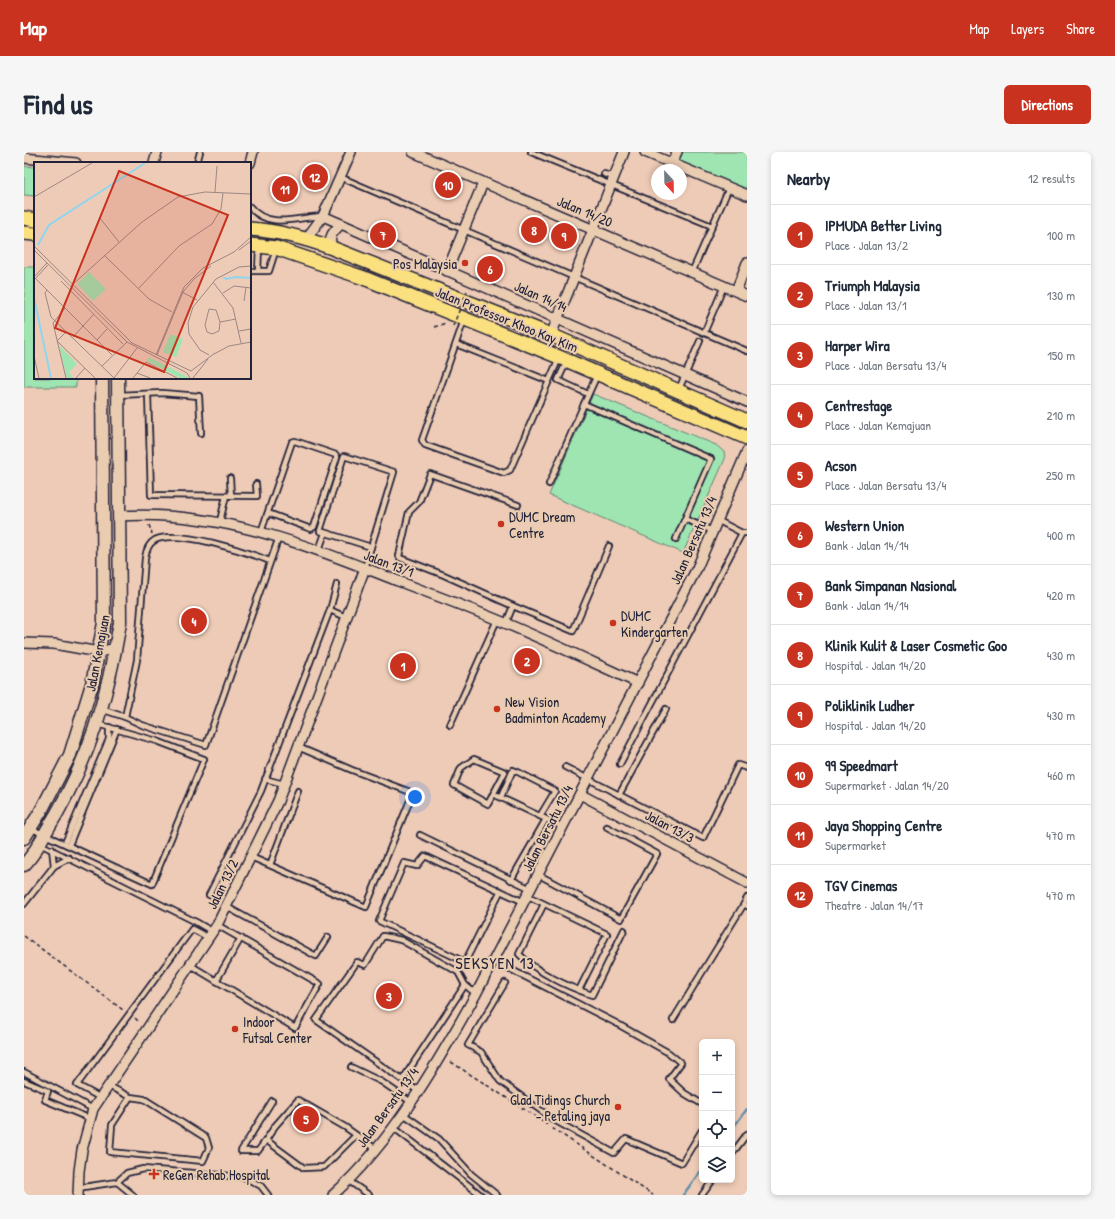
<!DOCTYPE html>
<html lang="en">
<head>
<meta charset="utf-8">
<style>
  body { margin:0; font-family:"Patrick Hand",sans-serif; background:#f6f6f7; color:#1f2937 }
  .controls { position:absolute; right:12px; bottom:12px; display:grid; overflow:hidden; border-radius:6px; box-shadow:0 2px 6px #0003 }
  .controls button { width:36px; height:36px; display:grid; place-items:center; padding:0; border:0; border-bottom:1px solid #e0e1e3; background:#fff; color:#1f2937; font:20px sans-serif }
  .compass { position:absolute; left:627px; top:12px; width:36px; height:36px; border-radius:50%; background:#fff; box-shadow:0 2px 6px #0003; rotate:158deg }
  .you { position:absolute; left:391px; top:645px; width:14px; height:14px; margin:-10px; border:3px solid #fff; border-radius:50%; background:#1a73e8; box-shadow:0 0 0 6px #1a73e833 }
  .badge { display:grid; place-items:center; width:26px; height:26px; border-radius:50%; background:#c8321e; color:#fff; font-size:13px; font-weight:700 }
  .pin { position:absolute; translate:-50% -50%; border:2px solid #fff; box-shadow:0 1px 4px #0006 }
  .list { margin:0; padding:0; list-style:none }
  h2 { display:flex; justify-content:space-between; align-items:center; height:52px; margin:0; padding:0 16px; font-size:17px }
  h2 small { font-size:13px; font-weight:400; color:#747a83 }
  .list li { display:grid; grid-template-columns:26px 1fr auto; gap:12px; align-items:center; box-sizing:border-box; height:60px; padding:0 16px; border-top:1px solid #e0e1e3 }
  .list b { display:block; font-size:15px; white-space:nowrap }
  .list p { margin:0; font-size:13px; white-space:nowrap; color:#747a83 }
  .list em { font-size:13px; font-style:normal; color:#747a83 }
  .icon { flex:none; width:22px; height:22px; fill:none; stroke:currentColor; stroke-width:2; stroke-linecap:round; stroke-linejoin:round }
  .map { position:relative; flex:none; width:723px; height:1043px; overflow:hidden; border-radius:6px }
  header { display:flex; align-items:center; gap:24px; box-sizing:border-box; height:56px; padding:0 20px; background:#c8321e; color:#fff }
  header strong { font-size:19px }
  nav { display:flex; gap:22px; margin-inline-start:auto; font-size:14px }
  .intro { display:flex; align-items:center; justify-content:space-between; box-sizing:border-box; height:96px; padding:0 24px }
  h1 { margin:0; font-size:28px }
  .button { padding:10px 18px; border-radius:6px; background:#c8321e; color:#fff; font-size:14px; font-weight:700 }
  main { display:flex; gap:24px; padding:0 24px }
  aside { flex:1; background:#fff; border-radius:6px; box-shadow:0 2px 6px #0003 }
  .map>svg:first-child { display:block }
  .green { fill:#9fe5b2; stroke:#608476 }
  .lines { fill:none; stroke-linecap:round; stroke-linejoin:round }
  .stream { stroke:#638ea8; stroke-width:2.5 }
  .service-casing { stroke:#22223b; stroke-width:8 }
  .minor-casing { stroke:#22223b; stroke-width:12 }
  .secondary-casing { stroke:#22223b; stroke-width:15 }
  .primary-casing { stroke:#22223b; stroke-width:16 }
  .path { stroke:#22223b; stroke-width:1.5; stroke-dasharray:4 3; stroke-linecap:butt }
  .service { stroke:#eaccb1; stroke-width:4.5 }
  .minor { stroke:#eaccb1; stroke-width:9 }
  .secondary { stroke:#eaccb1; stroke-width:12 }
  .primary { stroke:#fbe080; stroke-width:13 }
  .path-bridge { stroke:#22223b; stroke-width:1.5; stroke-dasharray:4 3; stroke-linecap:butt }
  .poi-dot { fill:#c8321e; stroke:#eaccb1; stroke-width:1.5 }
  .labels { text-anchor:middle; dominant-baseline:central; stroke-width:4; stroke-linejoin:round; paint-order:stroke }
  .street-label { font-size:14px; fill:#22223b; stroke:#eaccb1 }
  .poi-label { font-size:14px; fill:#22223b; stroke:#eaccb1; text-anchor:start }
  .quarter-label { font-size:16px; letter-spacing:1px; fill:#22223b; stroke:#eaccb1 }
  .inset-river { fill:none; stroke:#8ed6f0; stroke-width:2 }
  .inset-road { fill:none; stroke:#9c8785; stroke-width:1 }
  .view { fill:#c8321e; fill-opacity:0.15; stroke:#c8321e; stroke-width:2 }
  .inset-edge { fill:none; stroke:#22223b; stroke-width:2 }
</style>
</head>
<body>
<header>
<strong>Map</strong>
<nav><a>Map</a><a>Layers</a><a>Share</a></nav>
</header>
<div class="intro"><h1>Find us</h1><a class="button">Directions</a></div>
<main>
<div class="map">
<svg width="723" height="1043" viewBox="0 0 723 1043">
  <rect width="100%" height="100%" fill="#eecbb6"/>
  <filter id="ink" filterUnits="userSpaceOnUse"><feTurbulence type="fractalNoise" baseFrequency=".025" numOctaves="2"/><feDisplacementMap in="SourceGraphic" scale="8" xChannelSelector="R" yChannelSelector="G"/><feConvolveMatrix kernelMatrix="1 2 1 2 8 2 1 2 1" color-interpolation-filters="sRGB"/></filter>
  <g filter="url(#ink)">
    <g class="green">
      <polygon points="657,0 723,0 723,38 653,9"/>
      <polygon points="0,14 11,15 11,44 0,43"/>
      <polygon points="0,115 11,115 11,226 52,226 52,235 0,235"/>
      <polygon points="569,242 692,293 700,300 701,307 659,401 525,343"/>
    </g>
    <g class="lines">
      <g class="stream">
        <polyline points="708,977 723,957"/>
        <polyline points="659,1043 678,1017"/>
      </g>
      <g class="service-casing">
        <g id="service">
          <polyline points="507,0 688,74"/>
          <polyline points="173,11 176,0"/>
          <polyline points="580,22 590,25"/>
          <polyline points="316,25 723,199"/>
          <path d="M226 55C244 78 275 65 298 64"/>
          <polyline points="226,119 245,119 252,97"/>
          <polyline points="234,119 235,95"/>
          <polyline points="668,120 705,36"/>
          <polyline points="440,168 398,288 401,293 480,321 486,318 535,206"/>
          <polyline points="680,181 700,134"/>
          <polyline points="432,192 525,229"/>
          <polyline points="543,209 534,228 564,242"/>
          <polyline points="655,237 676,189"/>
          <polyline points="124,242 127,343 233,344 232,332"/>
          <polyline points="94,243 138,241 175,244 177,281"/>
          <polyline points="560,252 573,223"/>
          <polygon points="320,304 370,320 347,395 296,379"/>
          <polyline points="206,326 207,344"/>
          <polyline points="525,332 560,252 687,307 652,387"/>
          <polyline points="661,367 689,379"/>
          <polyline points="693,368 718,381 723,381"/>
          <polyline points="196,369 202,344"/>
          <polyline points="237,380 268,290 271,289 312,303 313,305 290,375 287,377 244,361"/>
          <polyline points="295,398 301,381"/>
          <path d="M246 409C223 400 155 377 131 388 124 392 122 399 121 406L113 508 101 565 118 573 182 593 255 385"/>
          <polyline points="341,416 347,395"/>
          <polyline points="313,432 306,458 322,465"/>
          <polyline points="489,454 420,423 376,406 375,404 385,360 395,350 406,322 494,353"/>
          <polyline points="482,471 489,454 549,479 585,394"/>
          <polyline points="77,557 101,565"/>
          <polyline points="426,573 473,468"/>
          <polygon points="450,607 481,620 464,652 430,633 437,616"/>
          <polyline points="596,612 718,381"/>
          <polyline points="541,615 679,686 714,613 723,616"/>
          <polyline points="241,627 260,632"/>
          <polyline points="469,642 539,675"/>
          <polyline points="595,643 642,557"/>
          <polyline points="477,645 489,618 494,620 531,639 516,664"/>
          <polyline points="6,676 128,732 180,607 133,589 73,572"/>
          <polyline points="396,683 507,737"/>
          <polyline points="41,691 85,587 85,575"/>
          <polyline points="16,692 172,770 189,780"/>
          <polyline points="45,693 93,577"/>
          <polyline points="28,697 30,714"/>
          <polyline points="227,705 342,755 389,641 328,618 274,595"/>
          <polyline points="246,713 274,639"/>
          <polyline points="515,723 597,767 633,702 583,675"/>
          <polyline points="487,728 522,667"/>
          <polyline points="476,740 441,810 355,769 380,711 393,714 401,704 500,750"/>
          <polyline points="185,743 237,639 306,458"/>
          <polyline points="504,744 583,782 555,838"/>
          <polyline points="0,752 30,714 45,706"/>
          <path d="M520 752 495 802C512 820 544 835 568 843L600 778"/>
          <polyline points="720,752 723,746"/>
          <polyline points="203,755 292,804 304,785"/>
          <polyline points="470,809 590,870 645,901 657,911 645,927 660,941 678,952"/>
          <polyline points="166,813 271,876 296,832 193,773"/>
          <polyline points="192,829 217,786"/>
          <polyline points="481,831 444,893 457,900 476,929 530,968 590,1001 602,987 658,1011 678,978"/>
          <polyline points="649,868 720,752 723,754"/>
          <polyline points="327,915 358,930 387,950"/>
          <polyline points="0,920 69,957"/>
          <polyline points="379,927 441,833"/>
          <polyline points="0,929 24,939 21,948 67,967"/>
          <polyline points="85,934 106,945 120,947 182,986 185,996 179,1009 86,1000 88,973 106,945"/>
          <polyline points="394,939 292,868 333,810 341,813 359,784 377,788 434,820 441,833 452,842"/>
          <polyline points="77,946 53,933 168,777 185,786"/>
          <polyline points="378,961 415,987 447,1022 473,1043"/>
          <polyline points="369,975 457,1043"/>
          <polyline points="332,983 300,1015 280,1016 242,988 251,974 274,948 321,975 352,997"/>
          <polyline points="242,988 234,999 217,999 248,949"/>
          <polyline points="708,1002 723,982"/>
          <polyline points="325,1029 345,1043"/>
          <polyline points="53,1036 93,1030"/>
          <polyline points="109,1043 93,1030 103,1021 119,1017 220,1025 237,1034 244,1043"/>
          <polyline points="678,1043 689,1028"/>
        </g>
      </g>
      <g class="minor-casing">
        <g id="minor">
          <polyline points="389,0 723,144"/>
          <polyline points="621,0 723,43"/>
          <polyline points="0,6 52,11"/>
          <polyline points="130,11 133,0"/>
          <polyline points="226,11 229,0"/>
          <polyline points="648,11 653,0"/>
          <polyline points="299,64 723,250"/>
          <polyline points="282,87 299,64 327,0"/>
          <path d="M308 96C304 84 309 80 317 72"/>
          <polyline points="423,119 459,31"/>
          <polyline points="712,139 723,111"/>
          <polyline points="527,183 600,0"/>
          <path d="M94 364C195 357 282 393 374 429 410 443 446 456 481 471 526 490 570 511 614 531"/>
          <polyline points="0,491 30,492 75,500 92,496"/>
          <polyline points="556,642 723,731"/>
          <polyline points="54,1043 55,1019 58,998 69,957 193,773 254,649 341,416"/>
          <path d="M309 1043C369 989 413 912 452 842L673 416 723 299"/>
        </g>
      </g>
      <g class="secondary-casing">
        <g id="secondary">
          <polyline points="0,686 17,659 46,603 68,532 80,471 78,226"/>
          <path d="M0 713C10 703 16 690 23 678 64 612 84 545 96 470L94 226"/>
        </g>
      </g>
      <g class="primary-casing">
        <g id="primary">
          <polyline points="0,66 11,68"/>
          <path d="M226 77C254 79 281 86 308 96L527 183 723 269"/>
          <polyline points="0,81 11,82"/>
          <polyline points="226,93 252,96 340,126 535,205 723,286"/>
        </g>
      </g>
      <g class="path">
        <polyline points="410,175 422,171"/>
        <polyline points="125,373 128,382"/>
        <polyline points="0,784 99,858"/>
        <polyline points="111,866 114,869"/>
        <polyline points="427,910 523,972"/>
        <polyline points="528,976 629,1043"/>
      </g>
      <use href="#service" class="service"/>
      <use href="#minor" class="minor"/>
      <use href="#secondary" class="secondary"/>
      <use href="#primary" class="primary"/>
      <polyline class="path-bridge" points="429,174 443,139"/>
    </g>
  </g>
  <g class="poi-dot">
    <circle cx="441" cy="111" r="4"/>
    <circle cx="477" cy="372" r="4"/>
    <circle cx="589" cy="471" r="4"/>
    <circle cx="473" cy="557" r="4"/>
    <circle cx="211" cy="877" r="4"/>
    <circle cx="594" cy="955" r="4"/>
    <path d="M128 1016h4v4h4v4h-4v4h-4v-4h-4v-4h4z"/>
  </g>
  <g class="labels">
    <g class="street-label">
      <text transform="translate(561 59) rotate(23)">Jalan 14/20</text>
      <text transform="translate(517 144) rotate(24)">Jalan 14/14</text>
      <text transform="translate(483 167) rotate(22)">Jalan Professor Khoo Kay Kim</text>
      <text transform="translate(669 388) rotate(-66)">Jalan Bersatu 13/4</text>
      <text transform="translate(365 411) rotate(21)">Jalan 13/1</text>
      <text transform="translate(73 501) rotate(-79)">Jalan Kemajuan</text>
      <text transform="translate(646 674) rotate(28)">Jalan 13/3</text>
      <text transform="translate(523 676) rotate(-63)">Jalan Bersatu 13/4</text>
      <text transform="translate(198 732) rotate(-64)">Jalan 13/2</text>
      <text transform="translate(363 955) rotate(-54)">Jalan Bersatu 13/4</text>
    </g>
    <g class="poi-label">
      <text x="433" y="111" text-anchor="end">Pos Malaysia</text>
      <text x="485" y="364">DUMC Dream<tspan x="485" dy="16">Centre</tspan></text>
      <text x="597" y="463">DUMC<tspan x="597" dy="16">Kindergarten</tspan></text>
      <text x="481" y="549">New Vision<tspan x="481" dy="16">Badminton Academy</tspan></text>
      <text x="219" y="869">Indoor<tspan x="219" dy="16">Futsal Center</tspan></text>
      <text x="586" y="947" text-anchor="end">Glad Tidings Church<tspan x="586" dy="16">- Petaling jaya</tspan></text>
      <text x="139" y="1022">ReGen Rehab Hospital</text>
    </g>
    <g class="quarter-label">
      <text x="471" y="811">SEKSYEN 13</text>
    </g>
  </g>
  <g transform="translate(10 10)">
    <rect width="217" height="217" fill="#eecbb6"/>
    <path d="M55 110 72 127 59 139 43 122ZM136 172 149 177 142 195 129 190ZM25 183 43 202 35 210 39 216H33ZM115 195 154 215 153 216H146L113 199Z" fill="#9fe5b2"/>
    <path class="inset-river" d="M4 83 15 63 111 1M189 115 192 117 202 115 217 116M0 136 17 216"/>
    <path class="inset-road" d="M181 30 183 4M0 35 58 1M65 55 85 80M0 84 98 181 157 209 181 191M0 88 93 180 153 211 156 216M205 88 217 79M70 93 115 137 138 150M0 115 13 101M1 116 78 193M0 118 14 103M27 119 89 182M179 120 199 146 207 181M38 123 108 60 144 35 171 30 217 32M104 127 145 84 178 62 187 47 189 31M13 128 11 131 17 155 80 216M148 130 163 138M189 131 200 124 217 126M210 139 212 125M31 146 19 161 32 216M186 160 185 169 178 172 173 170 171 163 175 147 182 148 186 160 202 157M33 169 23 179 61 216M205 169 217 167M39 175 60 152M63 178 73 167M180 192 195 184 217 180M122 193 150 125 169 106 200 90 217 75M123 193 149 130 160 117 177 104M175 193 166 188 155 172 154 161 159 145 182 117 205 105 217 104M0 194 5 216M68 204 93 180M103 211 116 216M42 216 51 206M80 216 103 186M99 216 112 200 143 216M159 216 174 197"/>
    <path class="view" d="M85 9 194 53 130 210 21 166Z"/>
    <rect width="217" height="217" class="inset-edge"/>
  </g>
</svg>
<div class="controls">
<button>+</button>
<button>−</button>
<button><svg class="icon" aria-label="locate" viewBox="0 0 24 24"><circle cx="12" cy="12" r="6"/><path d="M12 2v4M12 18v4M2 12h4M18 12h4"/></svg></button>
<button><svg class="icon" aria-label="layers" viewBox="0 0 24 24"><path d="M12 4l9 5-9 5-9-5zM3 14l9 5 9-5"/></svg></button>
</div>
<svg class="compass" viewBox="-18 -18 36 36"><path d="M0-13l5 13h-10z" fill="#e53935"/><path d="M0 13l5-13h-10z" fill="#747a83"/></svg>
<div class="you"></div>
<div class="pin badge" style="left:379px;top:514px">1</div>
<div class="pin badge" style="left:503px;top:509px">2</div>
<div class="pin badge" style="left:365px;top:844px">3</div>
<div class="pin badge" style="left:170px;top:469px">4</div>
<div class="pin badge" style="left:282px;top:967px">5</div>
<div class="pin badge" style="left:466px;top:117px">6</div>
<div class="pin badge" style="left:359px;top:83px">7</div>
<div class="pin badge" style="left:510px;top:78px">8</div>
<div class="pin badge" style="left:540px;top:84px">9</div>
<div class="pin badge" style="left:424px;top:33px">10</div>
<div class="pin badge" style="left:261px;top:37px">11</div>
<div class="pin badge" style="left:291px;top:25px">12</div>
</div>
<aside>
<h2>Nearby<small>12 results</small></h2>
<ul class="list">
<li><span class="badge">1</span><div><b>IPMUDA Better Living</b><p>Place · Jalan 13/2</p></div><em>100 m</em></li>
<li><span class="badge">2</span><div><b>Triumph Malaysia</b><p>Place · Jalan 13/1</p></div><em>130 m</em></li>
<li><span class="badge">3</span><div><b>Harper Wira</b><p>Place · Jalan Bersatu 13/4</p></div><em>150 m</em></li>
<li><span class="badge">4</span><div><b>Centrestage</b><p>Place · Jalan Kemajuan</p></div><em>210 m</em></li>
<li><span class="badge">5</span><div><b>Acson</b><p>Place · Jalan Bersatu 13/4</p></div><em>250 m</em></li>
<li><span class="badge">6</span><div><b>Western Union</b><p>Bank · Jalan 14/14</p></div><em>400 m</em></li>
<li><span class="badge">7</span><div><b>Bank Simpanan Nasional</b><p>Bank · Jalan 14/14</p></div><em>420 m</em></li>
<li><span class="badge">8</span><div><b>Klinik Kulit &amp; Laser Cosmetic Goo</b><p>Hospital · Jalan 14/20</p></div><em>430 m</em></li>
<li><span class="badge">9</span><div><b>Poliklinik Ludher</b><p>Hospital · Jalan 14/20</p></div><em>430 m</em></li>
<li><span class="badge">10</span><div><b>99 Speedmart</b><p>Supermarket · Jalan 14/20</p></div><em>460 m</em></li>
<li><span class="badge">11</span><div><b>Jaya Shopping Centre</b><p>Supermarket</p></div><em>470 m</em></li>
<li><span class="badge">12</span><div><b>TGV Cinemas</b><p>Theatre · Jalan 14/17</p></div><em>470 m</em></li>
</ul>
</aside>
</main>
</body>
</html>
